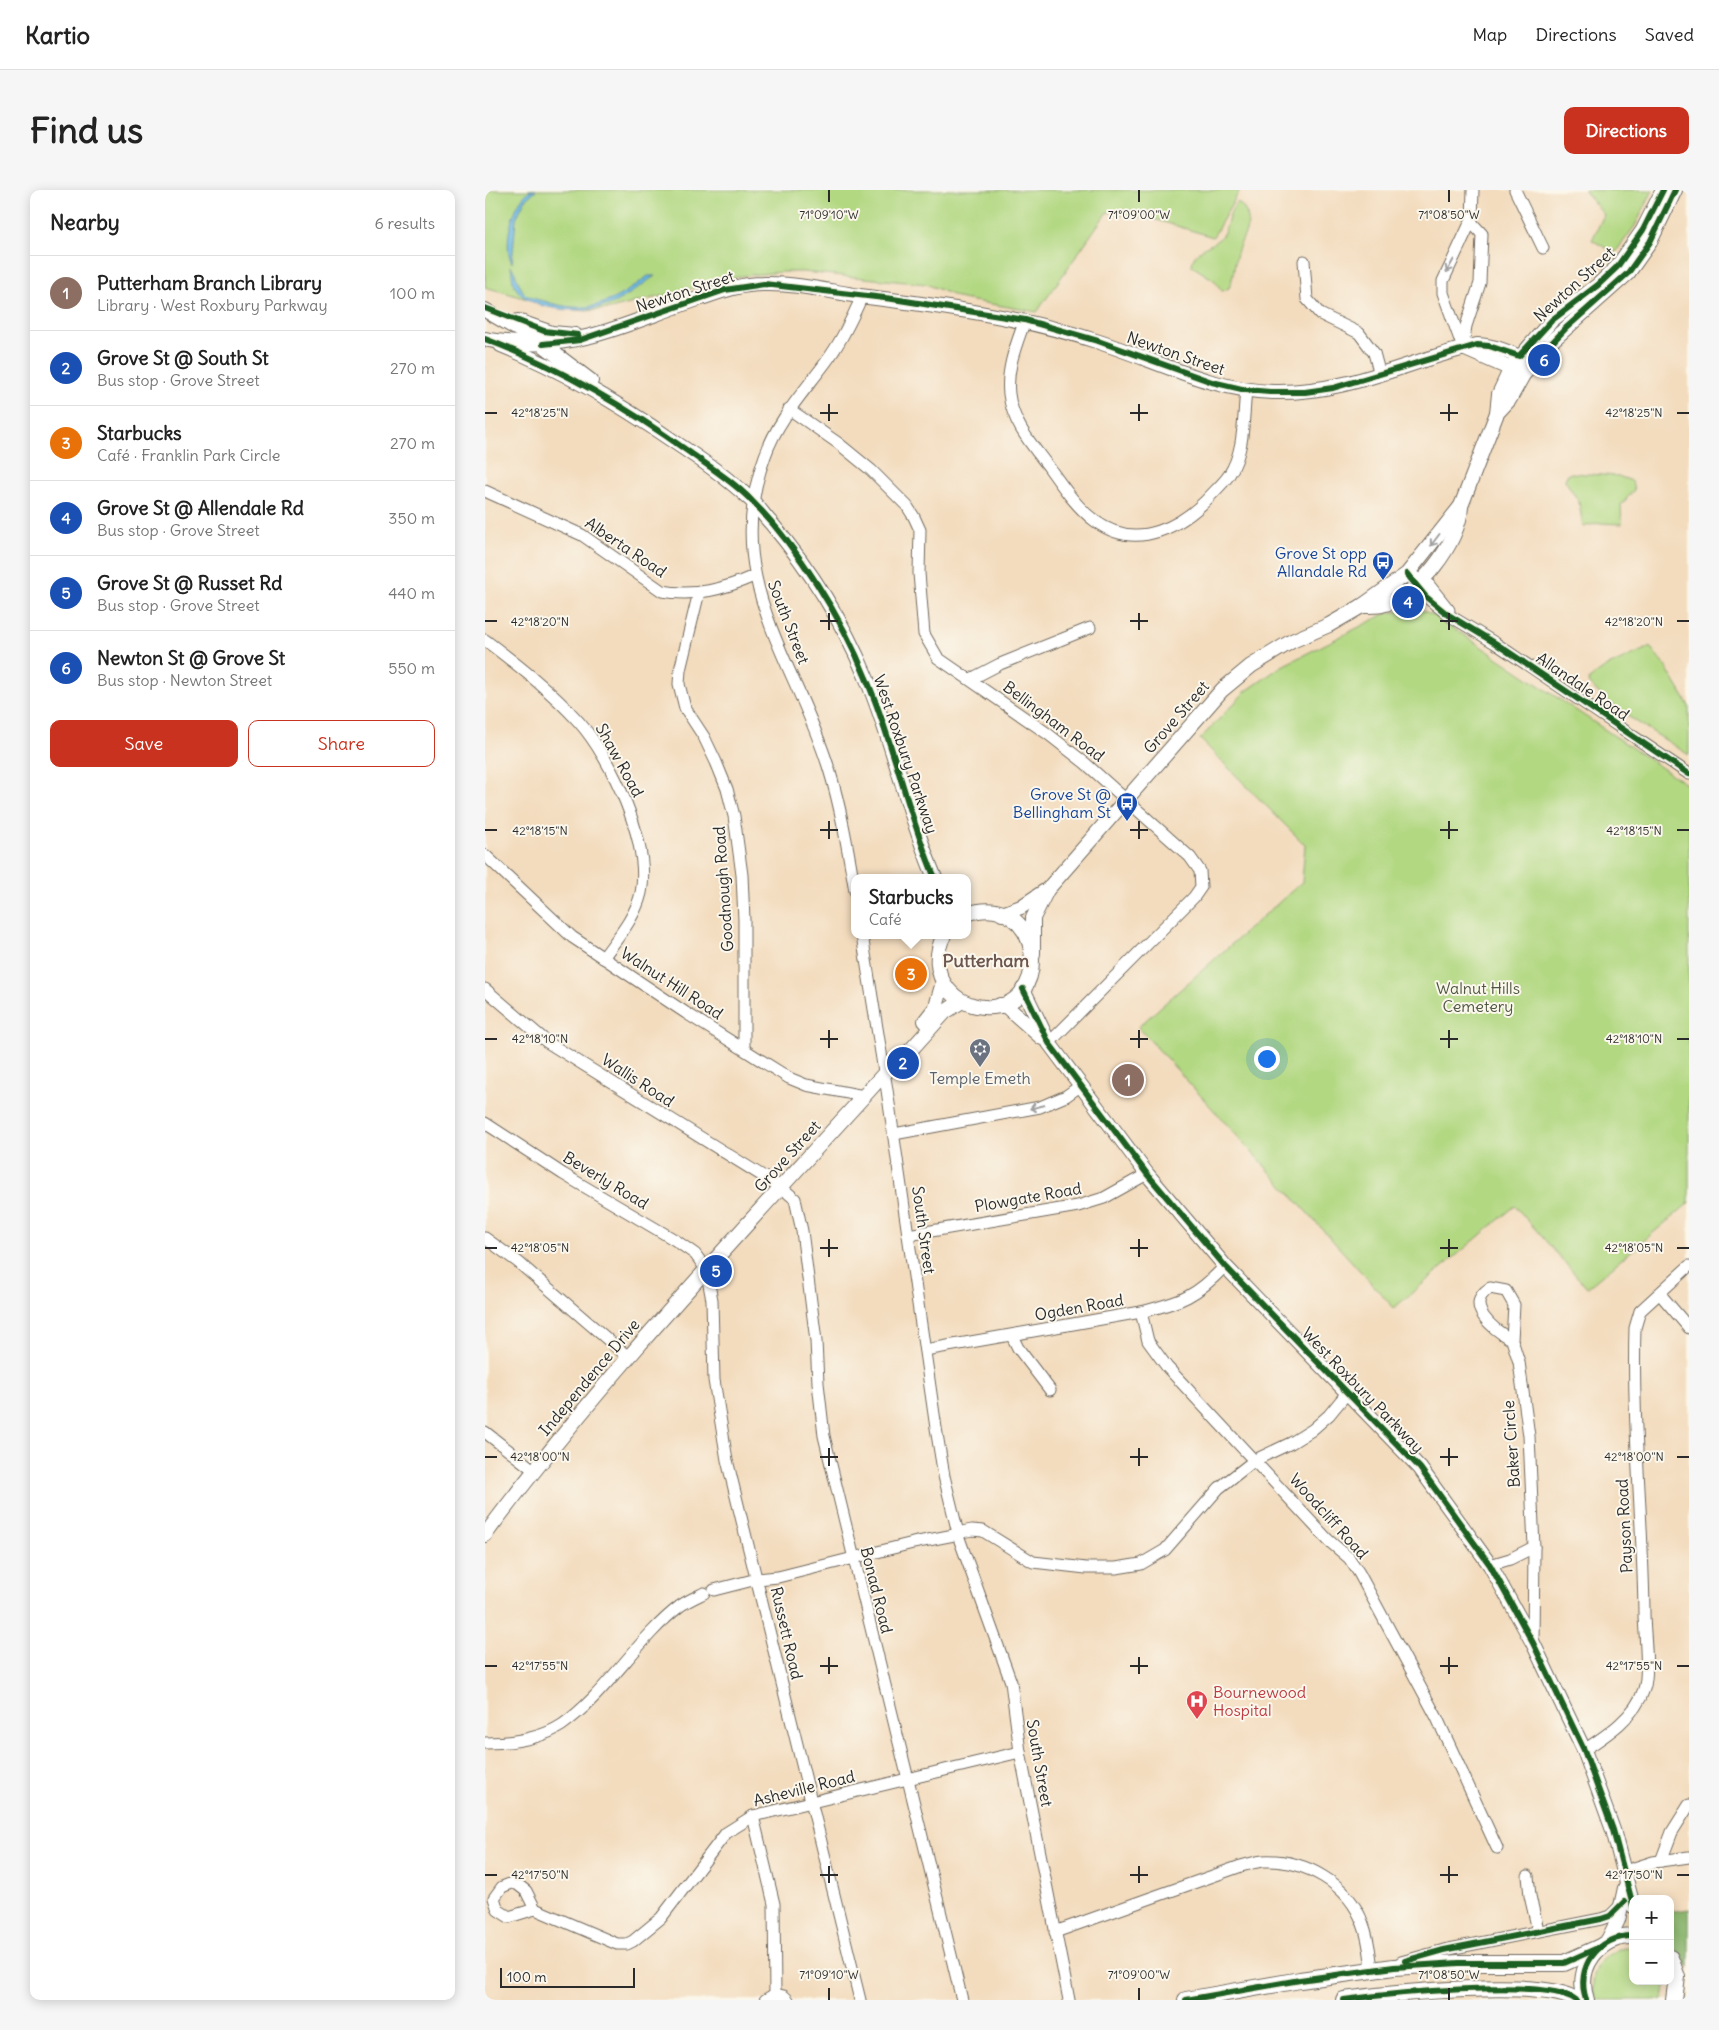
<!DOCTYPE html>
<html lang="en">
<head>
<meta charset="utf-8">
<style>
  body { margin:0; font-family:Delius,sans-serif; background:#f6f6f6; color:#222 }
  .controls { position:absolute; right:15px; bottom:15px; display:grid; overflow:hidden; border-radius:10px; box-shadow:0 2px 12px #0003 }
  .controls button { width:45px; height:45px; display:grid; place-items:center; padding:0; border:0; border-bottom:1px solid #e0e0e0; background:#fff; color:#222; font:25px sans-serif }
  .scale { position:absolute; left:15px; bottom:12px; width:135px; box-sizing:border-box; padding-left:5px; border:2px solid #2b2b2b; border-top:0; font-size:14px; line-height:18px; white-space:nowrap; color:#2b2b2b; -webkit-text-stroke:4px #fbf7ec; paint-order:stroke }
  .you { position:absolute; left:781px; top:868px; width:18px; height:18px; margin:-12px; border:4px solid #fff; border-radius:50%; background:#1a73e8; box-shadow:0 0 0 8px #1a73e833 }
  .badge { display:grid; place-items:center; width:32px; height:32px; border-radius:50%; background:#c8321e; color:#fff; font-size:16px; font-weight:700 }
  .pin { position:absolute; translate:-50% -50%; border:2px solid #fff; box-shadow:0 1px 5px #0006 }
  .popup { position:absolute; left:366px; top:684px; width:120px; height:65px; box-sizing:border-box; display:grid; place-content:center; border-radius:10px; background:#fff; filter:drop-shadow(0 1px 4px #0005); font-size:16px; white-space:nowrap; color:#767676 }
  .popup b { font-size:19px; color:#222 }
  .popup::after { content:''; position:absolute; left:50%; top:100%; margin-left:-10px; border:10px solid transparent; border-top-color:#fff }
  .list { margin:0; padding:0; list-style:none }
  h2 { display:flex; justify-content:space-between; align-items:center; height:65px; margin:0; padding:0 20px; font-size:21px }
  h2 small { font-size:16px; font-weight:400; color:#767676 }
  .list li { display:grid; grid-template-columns:32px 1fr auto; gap:15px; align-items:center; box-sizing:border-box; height:75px; padding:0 20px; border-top:1px solid #e0e0e0 }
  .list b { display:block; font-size:19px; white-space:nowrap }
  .list p { margin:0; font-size:16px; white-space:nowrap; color:#767676 }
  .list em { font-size:16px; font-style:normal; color:#767676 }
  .actions { display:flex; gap:10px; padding:15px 20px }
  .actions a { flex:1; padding:11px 0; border:1px solid #c8321e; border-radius:10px; text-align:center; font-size:18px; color:#c8321e }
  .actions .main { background:#c8321e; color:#fff }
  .map { position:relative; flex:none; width:1204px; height:1810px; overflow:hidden; border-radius:10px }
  header { display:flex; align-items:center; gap:30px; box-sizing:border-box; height:70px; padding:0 25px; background:#fff; border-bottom:1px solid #e0e0e0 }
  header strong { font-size:24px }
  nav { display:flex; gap:28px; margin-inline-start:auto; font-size:18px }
  .intro { display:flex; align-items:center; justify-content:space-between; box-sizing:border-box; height:120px; padding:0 30px }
  h1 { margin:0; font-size:35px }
  .button { padding:12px 22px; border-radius:10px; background:#c8321e; color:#fff; font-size:18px; font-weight:700 }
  main { display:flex; gap:30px; padding:0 30px }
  aside { flex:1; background:#fff; border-radius:10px; box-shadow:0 2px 12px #0003 }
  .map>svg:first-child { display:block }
  .green { fill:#b2d882; stroke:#6e8256 }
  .forest { fill:#8db870; stroke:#5c724e }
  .water { fill:#6ab9e4; stroke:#4a7288 }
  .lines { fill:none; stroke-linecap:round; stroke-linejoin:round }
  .minor-casing { stroke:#71695e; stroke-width:13 }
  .major-casing { stroke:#71695e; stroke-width:16 }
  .highway-casing { stroke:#71695e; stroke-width:18 }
  .minor { stroke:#fff; stroke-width:11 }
  .major { stroke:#fff; stroke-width:14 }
  .highway { stroke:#fff; stroke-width:16 }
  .cycleway-casing { stroke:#fbf7ec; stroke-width:9 }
  .cycleway { stroke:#1b5e20; stroke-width:6 }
  .oneway { stroke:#a0a0a0 }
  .ticks { fill:none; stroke:#2b2b2b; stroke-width:2 }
  .labels { text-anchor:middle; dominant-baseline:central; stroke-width:4; stroke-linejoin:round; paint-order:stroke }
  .street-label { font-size:16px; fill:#2b2b2b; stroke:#fbf7ec }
  .transit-label { font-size:16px; fill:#164399; stroke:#fbf7ec; text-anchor:end }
  .park-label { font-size:16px; fill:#4d5641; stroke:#fbf7ec }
  .worship-label { font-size:16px; fill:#5b616d; stroke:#fbf7ec }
  .health-label { font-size:16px; fill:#be3a42; stroke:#fbf7ec; text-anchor:start }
  .neighbourhood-label { font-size:18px; font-weight:bold; fill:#6c5750; stroke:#fbf7ec }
  .ticks-label { font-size:12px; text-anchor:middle; fill:#2b2b2b; stroke:#fbf7ec; stroke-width:4; stroke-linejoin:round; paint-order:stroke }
</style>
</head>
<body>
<header>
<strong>Kartio</strong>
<nav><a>Map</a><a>Directions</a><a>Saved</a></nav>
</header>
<div class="intro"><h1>Find us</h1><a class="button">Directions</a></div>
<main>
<aside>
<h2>Nearby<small>6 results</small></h2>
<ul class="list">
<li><span class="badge" style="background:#8d6e63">1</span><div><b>Putterham Branch Library</b><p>Library · West Roxbury Parkway</p></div><em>100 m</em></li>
<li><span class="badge" style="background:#1a4fb4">2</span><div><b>Grove St @ South St</b><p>Bus stop · Grove Street</p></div><em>270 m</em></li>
<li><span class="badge" style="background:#e8710a">3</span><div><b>Starbucks</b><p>Café · Franklin Park Circle</p></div><em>270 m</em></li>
<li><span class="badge" style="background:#1a4fb4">4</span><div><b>Grove St @ Allendale Rd</b><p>Bus stop · Grove Street</p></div><em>350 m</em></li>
<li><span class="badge" style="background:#1a4fb4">5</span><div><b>Grove St @ Russet Rd</b><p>Bus stop · Grove Street</p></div><em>440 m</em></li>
<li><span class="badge" style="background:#1a4fb4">6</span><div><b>Newton St @ Grove St</b><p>Bus stop · Newton Street</p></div><em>550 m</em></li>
</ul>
<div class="actions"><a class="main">Save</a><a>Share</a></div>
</aside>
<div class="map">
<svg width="1204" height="1810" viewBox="0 0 1204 1810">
  <rect width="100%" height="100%" fill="#fbf7ec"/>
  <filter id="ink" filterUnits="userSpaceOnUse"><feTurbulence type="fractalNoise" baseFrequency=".02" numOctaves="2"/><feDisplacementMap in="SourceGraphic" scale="10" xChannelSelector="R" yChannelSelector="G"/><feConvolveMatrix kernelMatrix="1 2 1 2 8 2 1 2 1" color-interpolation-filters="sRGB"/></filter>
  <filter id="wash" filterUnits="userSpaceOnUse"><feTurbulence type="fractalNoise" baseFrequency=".0096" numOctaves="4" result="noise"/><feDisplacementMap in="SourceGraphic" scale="20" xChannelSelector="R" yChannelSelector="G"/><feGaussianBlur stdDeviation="1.12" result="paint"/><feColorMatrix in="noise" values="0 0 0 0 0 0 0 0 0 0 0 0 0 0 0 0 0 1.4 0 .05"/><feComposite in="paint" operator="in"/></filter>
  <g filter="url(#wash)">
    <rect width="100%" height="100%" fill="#f3dcbe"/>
    <g class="green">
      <polygon points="0,0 755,0 728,47 672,30 622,22 552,122 477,109 441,94 318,82 297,82 257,86 125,119 101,121 74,118 0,97"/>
      <polygon points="1099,0 1168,0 1150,36 1130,63 1107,50 1119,25"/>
      <path d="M753 12C773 31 758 43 752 63 749 74 749 87 744 98L737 101 729 90 707 76C708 58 725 58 736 47 744 37 743 20 753 12Z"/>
      <polygon points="1086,283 1133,286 1147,291 1149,300 1136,315 1137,334 1114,333 1098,337 1094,312 1080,290 1082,285"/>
      <polygon points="924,419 939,421 952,427 1204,596 1204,1013 1102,1098 1030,1016 909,1118 653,837 817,692 820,655 715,549 760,502 797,476 900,424"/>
      <polygon points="1165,457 1179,474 1204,516 1204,565 1130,518 1103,493 1104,489 1121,477"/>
      <path d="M1139 1757 1148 1758V1791H1181L1178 1810H1111C1102 1784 1115 1765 1139 1757Z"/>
    </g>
    <polygon class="forest" points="1204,1719 1204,1778 1185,1755 1185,1722"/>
    <g class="water">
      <path d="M46 0H51L40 10 31 29 27 73C17 54 28 11 46 0Z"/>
      <path d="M26 76C31 83 33 94 39 103 42 107 53 110 59 111 104 126 128 113 163 86H170C153 97 137 112 117 117 94 123 44 121 31 98 27 92 27 83 26 76Z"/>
    </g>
  </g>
  <g filter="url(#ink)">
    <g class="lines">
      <g class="minor-casing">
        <g id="minor">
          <polyline points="1030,0 1058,58"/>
          <polyline points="819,71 822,109 835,124 874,143 889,163 895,185"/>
          <path d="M540 130C532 153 521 178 524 204 527 232 546 254 563 276 576 294 591 317 610 331 652 362 698 337 729 302 734 297 740 291 744 285 760 261 758 227 761 200"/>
          <polyline points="978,155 981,136 995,93 997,44 986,32"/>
          <polyline points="978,158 958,103 958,91 987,29 988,0"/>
          <polyline points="304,219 353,253 386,280 422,316 429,327 435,340 434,383 439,444 453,468 563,544 600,573 705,667 715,681 716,697 709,707 564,853"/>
          <path d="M0 301 97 345 177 401C210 407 239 399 269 386"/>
          <polyline points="922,384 940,406 962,424 1010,453 1204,584"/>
          <polyline points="930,387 944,395 964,420"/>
          <polyline points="214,402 195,480 194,494 200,518 219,547 231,572 242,599 249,626 257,685 259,730 259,858"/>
          <path d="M0 450C33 475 66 501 94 532 126 568 166 653 156 703 150 728 133 747 118 768"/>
          <polyline points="486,489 515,474 605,438"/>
          <polyline points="0,665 87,747 201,823 304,888 321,895 379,906"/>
          <path d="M370 701C363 660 356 618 344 579 310 469 235 388 280 266 293 229 318 203 341 172 356 152 367 129 377 106"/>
          <polyline points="377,745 402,900 451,1238 459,1286 472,1339"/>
          <polyline points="0,799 62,852 297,998 310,1009 317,1041 331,1151 333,1193 339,1246 477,1810"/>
          <polyline points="0,933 78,984 190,1050 210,1064 221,1079 227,1110 229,1190 242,1270 375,1810"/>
          <polyline points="409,944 555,917 581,906 595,896"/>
          <polyline points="423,1045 593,1016 619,1008 662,984"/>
          <polyline points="0,1048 33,1072 143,1167"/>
          <polyline points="1175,1104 1204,1138"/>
          <polyline points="656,1122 663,1151 682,1177 843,1350 864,1368 874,1383 952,1528 1012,1658"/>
          <polyline points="527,1146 533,1158 565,1200"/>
          <path d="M440 1160 656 1122C696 1112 711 1107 740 1076"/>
          <polyline points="0,1242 50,1281"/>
          <polyline points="477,1342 487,1340 498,1341 548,1372 601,1378 631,1378 656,1374 680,1360 734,1298 770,1270 806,1253 827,1240 844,1225 862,1203"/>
          <polyline points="474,1348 526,1492 535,1562 584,1810"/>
          <path d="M1005 1375 1025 1369 1049 1357 1044 1246 1034 1172 1027 1150 1029 1115 1021 1101 1005 1098C977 1115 1009 1140 1027 1150"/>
          <polyline points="229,1400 272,1389 293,1387 428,1353 469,1345"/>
          <polyline points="1048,1453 1049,1357"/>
          <path d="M0 1553C25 1553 55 1549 77 1535 121 1504 153 1448 195 1416 202 1411 211 1407 219 1403"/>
          <path d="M1099 1560C1122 1545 1151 1526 1159 1499 1165 1482 1159 1442 1159 1423 1158 1328 1147 1233 1150 1138L1155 1121 1204 1076"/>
          <polyline points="268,1626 289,1714 290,1804"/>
          <polyline points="1176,1671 1187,1642 1204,1615"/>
          <polyline points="1140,1681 1168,1672 1204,1667"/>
          <polyline points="1043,1686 1045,1706 1053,1740"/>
          <polyline points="50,1719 24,1727 13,1720 9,1708 17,1697 27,1693 32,1694 41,1701 50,1719 132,1754 142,1754 148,1751 176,1728 241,1643 268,1626 535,1562"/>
          <path d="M570 1742 756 1676C763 1674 771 1672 778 1671 820 1669 864 1694 878 1734 884 1749 885 1764 887 1779L893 1778"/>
          <polyline points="916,1772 959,1760 1116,1729 1125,1726 1137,1714"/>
          <polyline points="280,1810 290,1804 299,1806 303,1810"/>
        </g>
      </g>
      <g class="major-casing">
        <g id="major">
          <polyline points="0,120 53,151 106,191"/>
          <polyline points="33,131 67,143 90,145"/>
          <path d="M0 149C11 152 24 152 36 153 99 158 154 128 213 109 234 102 255 94 278 94 310 93 343 101 375 106 455 116 534 126 611 151 669 169 727 201 788 202 862 204 922 171 992 155 1012 156 1030 164 1047 174"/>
          <path d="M16 155C78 180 133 213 188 251 215 269 243 288 266 310 274 317 279 326 286 333 325 379 358 432 381 487 409 553 422 623 450 688"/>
          <polyline points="978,158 1033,182"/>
          <polyline points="1012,223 1024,210 1038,185 1069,149 1143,83 1165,52 1190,0"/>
          <path d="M877 416C884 416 891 416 897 415 933 407 975 352 976 316L1012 223 1014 204 1026 178 1067 130 1113 95 1132 77 1158 40 1178 0"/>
          <polyline points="517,724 536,717 560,701"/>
          <path d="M459 745C450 763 450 783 463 799 472 810 485 816 499 817 571 822 559 698 482 724"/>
          <polyline points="548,764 548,728 562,700 737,500 766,476 807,451 844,435 877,416 922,384 976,316"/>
          <polyline points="538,799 564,853 662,984 740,1076 935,1278 1005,1375 1048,1453 1099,1560 1128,1640 1148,1716"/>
          <polyline points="515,815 522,817 557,848"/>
          <polyline points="440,831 451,817 458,792"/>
          <path d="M0 1345C122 1181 262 1036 398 885L408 875 414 873 460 822 477 811"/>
          <polyline points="1122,1752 1133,1730 1140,1698"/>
        </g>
      </g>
      <g class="highway-casing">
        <g id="highway">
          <polyline points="1185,1768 1192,1787 1189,1810"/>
          <polyline points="701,1810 815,1790 909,1777 974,1773 1079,1773 1115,1757"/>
          <path d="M859 1810C900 1804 1062 1787 1091 1810"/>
          <path d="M1101 1810C1090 1777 1113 1746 1148 1746"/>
        </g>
      </g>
      <use href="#minor" class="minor"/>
      <use href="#major" class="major"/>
      <use href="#highway" class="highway"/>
      <g class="cycleway-casing">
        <g id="cycleway">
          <polyline points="0,118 59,141 93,145"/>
          <path d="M0 149C74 177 140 216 204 262 225 277 249 292 267 311 312 356 357 428 381 488 409 553 422 623 450 688"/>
          <polyline points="58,154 95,150 240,100 279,94 408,109 540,130 613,151 727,192 761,200 785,202 820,202 848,198 992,155 1004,156 1034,166 1067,130 1113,95 1132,77 1158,40 1178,0"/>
          <polyline points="1047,174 1081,138 1143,83 1165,52 1190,0"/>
          <polyline points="922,384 940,406 962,424 1010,453 1204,584"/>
          <polyline points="538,799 564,853 662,984 740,1076 935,1278 1005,1375 1048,1453 1099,1560 1128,1640 1148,1716"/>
          <polyline points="920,1771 959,1760 1116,1729 1125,1726 1139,1712"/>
          <polyline points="701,1810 815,1790 909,1777 974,1773 1079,1773 1115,1757"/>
          <path d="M859 1810C900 1804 1062 1787 1091 1810"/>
          <path d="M1101 1810C1090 1777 1113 1746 1148 1746"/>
        </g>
      </g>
      <use href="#cycleway" class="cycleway"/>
    </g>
    <defs><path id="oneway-shaft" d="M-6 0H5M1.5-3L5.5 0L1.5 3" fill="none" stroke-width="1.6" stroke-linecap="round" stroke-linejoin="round" transform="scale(1.25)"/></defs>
    <g class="oneway">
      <use href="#oneway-shaft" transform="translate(965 76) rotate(119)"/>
      <use href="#oneway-shaft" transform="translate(950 350) rotate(127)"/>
      <use href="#oneway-shaft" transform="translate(552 917) rotate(167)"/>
    </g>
  </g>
  <path class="ticks" d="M344 0V12M654 0V12M964 0V12M344 214V231M654 214V231M964 214V231M0 223H12M335 223H353M645 223H663M955 223H973M1192 223H1204M344 423V440M654 423V440M964 423V440M0 431H12M335 431H353M645 431H663M955 431H973M1192 431H1204M344 631V649M654 631V649M964 631V649M0 640H12M335 640H353M645 640H663M955 640H973M1192 640H1204M344 840V858M654 840V858M964 840V858M0 849H12M335 849H353M645 849H663M955 849H973M1192 849H1204M344 1049V1067M654 1049V1067M964 1049V1067M0 1058H12M335 1058H353M645 1058H663M955 1058H973M1192 1058H1204M344 1258V1276M654 1258V1276M964 1258V1276M0 1267H12M335 1267H353M645 1267H663M955 1267H973M1192 1267H1204M344 1467V1484M654 1467V1484M964 1467V1484M0 1476H12M335 1476H353M645 1476H663M955 1476H973M1192 1476H1204M344 1676V1693M654 1676V1693M964 1676V1693M0 1685H12M335 1685H353M645 1685H663M955 1685H973M1192 1685H1204M344 1798V1810M654 1798V1810M964 1798V1810"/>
  <defs>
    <g id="bus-pin" transform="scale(1.125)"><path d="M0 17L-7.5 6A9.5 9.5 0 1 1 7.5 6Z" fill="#1a4fb4" stroke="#fbf7ec"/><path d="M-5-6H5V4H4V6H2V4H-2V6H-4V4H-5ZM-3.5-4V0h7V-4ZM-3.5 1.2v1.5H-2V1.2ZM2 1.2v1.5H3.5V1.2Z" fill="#fff"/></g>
    <g id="synagogue-pin" transform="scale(1.125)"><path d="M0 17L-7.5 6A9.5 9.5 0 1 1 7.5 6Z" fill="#6b7280" stroke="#fbf7ec"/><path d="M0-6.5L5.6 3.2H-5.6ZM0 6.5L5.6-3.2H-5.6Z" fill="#fff"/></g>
    <g id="hospital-pin" transform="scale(1.125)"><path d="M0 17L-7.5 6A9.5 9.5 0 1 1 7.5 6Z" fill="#e0444e" stroke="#fbf7ec"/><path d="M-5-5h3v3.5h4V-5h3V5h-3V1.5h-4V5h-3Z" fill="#fff"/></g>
  </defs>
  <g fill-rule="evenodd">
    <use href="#bus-pin" x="898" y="372"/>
    <use href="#bus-pin" x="642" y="613"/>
    <use href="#synagogue-pin" x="495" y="859"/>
    <use href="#hospital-pin" x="712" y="1511"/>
  </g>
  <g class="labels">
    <g class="street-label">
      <text transform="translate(1089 94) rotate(-42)">Newton Street</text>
      <text transform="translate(200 101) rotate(-18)">Newton Street</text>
      <text transform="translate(691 163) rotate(19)">Newton Street</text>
      <text transform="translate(141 357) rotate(34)">Alberta Road</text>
      <text transform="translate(304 432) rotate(69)">South Street</text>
      <text transform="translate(1098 496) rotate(34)">Allandale Road</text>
      <text transform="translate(691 527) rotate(-49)">Grove Street</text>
      <text transform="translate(569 531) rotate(37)">Bellingham Road</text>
      <text transform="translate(421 564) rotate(71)">West Roxbury Parkway</text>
      <text transform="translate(135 570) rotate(61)">Shaw Road</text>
      <text transform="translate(238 699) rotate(-94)">Goodnough Road</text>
      <text transform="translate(187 793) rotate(33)">Walnut Hill Road</text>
      <text transform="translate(153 890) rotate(33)">Wallis Road</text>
      <text transform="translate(302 966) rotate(-48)">Grove Street</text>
      <text transform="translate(121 990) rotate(31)">Beverly Road</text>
      <text transform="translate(543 1007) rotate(-10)">Plowgate Road</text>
      <text transform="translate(439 1040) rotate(82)">South Street</text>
      <text transform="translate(594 1117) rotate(-10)">Ogden Road</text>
      <text transform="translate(104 1187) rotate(-50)">Independence Drive</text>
      <text transform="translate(878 1200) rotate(46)">West Roxbury Parkway</text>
      <text transform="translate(1026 1254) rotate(-94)">Baker Circle</text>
      <text transform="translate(844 1326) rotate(48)">Woodcliff Road</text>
      <text transform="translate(1139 1336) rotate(-93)">Payson Road</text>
      <text transform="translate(392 1400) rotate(76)">Bonad Road</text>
      <text transform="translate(302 1443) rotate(77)">Russett Road</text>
      <text transform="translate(555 1573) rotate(80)">South Street</text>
      <text transform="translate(319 1598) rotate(-14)">Asheville Road</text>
    </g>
    <g class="transit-label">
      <text x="882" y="363">Grove St opp<tspan x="882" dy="18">Allandale Rd</tspan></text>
      <text x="626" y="604">Grove St @<tspan x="626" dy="18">Bellingham St</tspan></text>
    </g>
    <g class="park-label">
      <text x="993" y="798">Walnut Hills<tspan x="993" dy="18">Cemetery</tspan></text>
    </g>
    <g class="worship-label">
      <text x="495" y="888">Temple Emeth</text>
    </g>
    <g class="health-label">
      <text x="728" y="1502">Bournewood<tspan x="728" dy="18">Hospital</tspan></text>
    </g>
    <g class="neighbourhood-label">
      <text x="501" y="770">Putterham</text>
    </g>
  </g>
  <g class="ticks-label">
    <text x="344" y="29">71°09'10"W</text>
    <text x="654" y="29">71°09'00"W</text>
    <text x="964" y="29">71°08'50"W</text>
    <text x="55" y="227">42°18'25"N</text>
    <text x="1149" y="227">42°18'25"N</text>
    <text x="55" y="436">42°18'20"N</text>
    <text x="1149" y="436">42°18'20"N</text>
    <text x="55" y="645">42°18'15"N</text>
    <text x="1149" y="645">42°18'15"N</text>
    <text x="55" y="853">42°18'10"N</text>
    <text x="1149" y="853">42°18'10"N</text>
    <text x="55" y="1062">42°18'05"N</text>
    <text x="1149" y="1062">42°18'05"N</text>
    <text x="55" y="1271">42°18'00"N</text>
    <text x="1149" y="1271">42°18'00"N</text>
    <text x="55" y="1480">42°17'55"N</text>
    <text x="1149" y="1480">42°17'55"N</text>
    <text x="55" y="1689">42°17'50"N</text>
    <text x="1149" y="1689">42°17'50"N</text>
    <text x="344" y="1789">71°09'10"W</text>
    <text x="654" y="1789">71°09'00"W</text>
    <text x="964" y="1789">71°08'50"W</text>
  </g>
</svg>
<div class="controls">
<button>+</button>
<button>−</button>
</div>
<div class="scale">100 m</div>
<div class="you"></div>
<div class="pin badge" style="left:643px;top:890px;background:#8d6e63">1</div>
<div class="pin badge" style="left:418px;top:873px;background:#1a4fb4">2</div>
<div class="pin badge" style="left:426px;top:784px;background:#e8710a">3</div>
<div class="popup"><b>Starbucks</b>Café</div>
<div class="pin badge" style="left:923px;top:412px;background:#1a4fb4">4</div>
<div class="pin badge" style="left:231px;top:1081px;background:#1a4fb4">5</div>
<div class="pin badge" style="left:1059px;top:170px;background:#1a4fb4">6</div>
</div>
</main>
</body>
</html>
